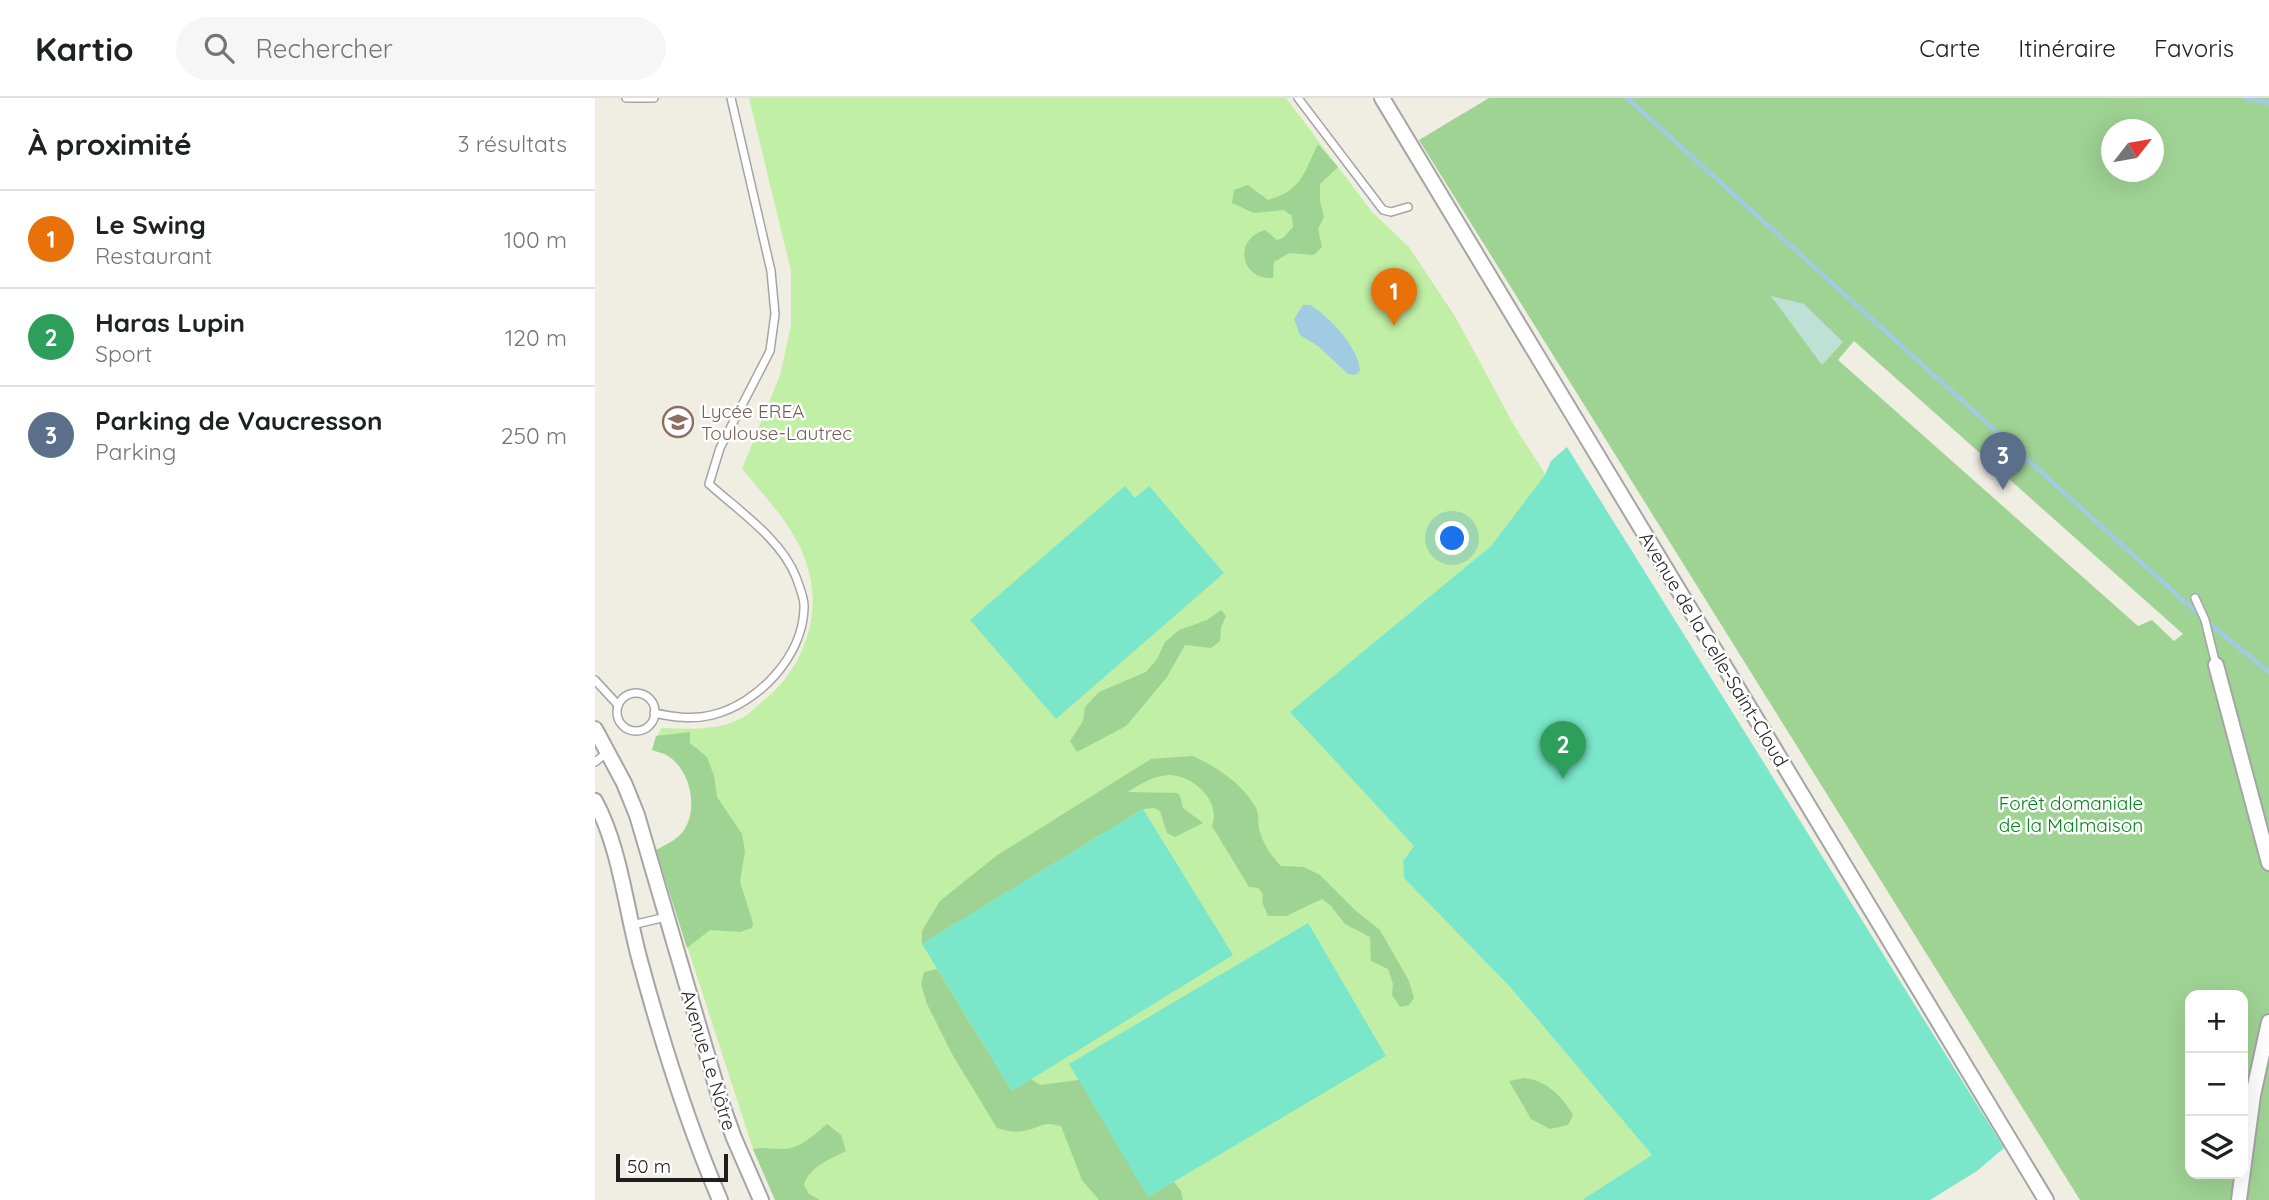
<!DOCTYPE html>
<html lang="fr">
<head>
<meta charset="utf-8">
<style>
  body { margin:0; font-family:Quicksand,sans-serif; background:#f6f6f6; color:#202124 }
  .controls { position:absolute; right:21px; bottom:21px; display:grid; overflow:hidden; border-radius:14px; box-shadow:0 7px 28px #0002 }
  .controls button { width:63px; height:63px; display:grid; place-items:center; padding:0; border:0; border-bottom:2px solid #e0e0e0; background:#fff; color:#202124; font:35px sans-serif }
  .compass { position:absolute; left:1506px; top:21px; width:63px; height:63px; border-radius:50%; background:#fff; box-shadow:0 7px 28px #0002; rotate:59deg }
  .scale { position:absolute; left:21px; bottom:18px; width:112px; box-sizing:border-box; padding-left:7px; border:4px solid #1e1e1e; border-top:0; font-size:19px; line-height:24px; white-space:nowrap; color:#1e1e1e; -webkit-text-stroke:5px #fff; paint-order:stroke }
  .you { position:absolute; left:858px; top:441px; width:24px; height:24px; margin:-18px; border:5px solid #fff; border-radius:50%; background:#1a73e8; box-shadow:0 0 0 10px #1a73e833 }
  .badge { display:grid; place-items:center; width:46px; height:46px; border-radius:50%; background:#0b8043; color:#fff; font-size:23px; font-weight:700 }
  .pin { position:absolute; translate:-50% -58px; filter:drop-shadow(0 2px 4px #0008) }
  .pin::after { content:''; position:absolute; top:37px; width:24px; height:21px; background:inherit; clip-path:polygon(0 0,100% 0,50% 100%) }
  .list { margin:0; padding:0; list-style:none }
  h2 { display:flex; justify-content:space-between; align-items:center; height:91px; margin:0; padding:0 28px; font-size:30px }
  h2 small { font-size:23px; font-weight:400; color:#757577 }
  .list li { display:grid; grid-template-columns:46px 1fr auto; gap:21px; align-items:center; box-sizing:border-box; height:98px; padding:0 28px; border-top:2px solid #e0e0e0 }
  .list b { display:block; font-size:26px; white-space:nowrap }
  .list p { margin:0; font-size:23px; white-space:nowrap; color:#757577 }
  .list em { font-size:23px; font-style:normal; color:#757577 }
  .icon { flex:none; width:38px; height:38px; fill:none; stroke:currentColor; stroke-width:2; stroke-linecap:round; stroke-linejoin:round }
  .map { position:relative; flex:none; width:1674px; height:1102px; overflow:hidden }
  header { display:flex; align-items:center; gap:42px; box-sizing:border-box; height:98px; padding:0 35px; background:#fff; border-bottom:2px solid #e0e0e0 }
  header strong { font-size:33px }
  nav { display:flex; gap:38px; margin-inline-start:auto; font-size:24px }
  .search { width:490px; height:63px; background:#f6f6f6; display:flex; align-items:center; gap:18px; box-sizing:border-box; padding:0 24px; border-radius:38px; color:#757577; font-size:26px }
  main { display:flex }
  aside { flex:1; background:#fff }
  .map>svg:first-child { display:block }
  .grass { fill:#c0efa5 }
  .forest { fill:#9fd394; fill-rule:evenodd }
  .wetland { fill:#bfe0d5 }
  .pitch { fill:#7ae6ca }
  .water { fill:#a0cbe2 }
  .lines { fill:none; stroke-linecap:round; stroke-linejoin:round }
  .stream { stroke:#a0cbe2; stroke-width:4.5 }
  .service-casing { stroke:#a5a5a5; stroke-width:10 }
  .minor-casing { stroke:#a5a5a5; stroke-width:18 }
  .service { stroke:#fff; stroke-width:7 }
  .minor { stroke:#fff; stroke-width:14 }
  .labels { text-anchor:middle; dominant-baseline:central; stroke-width:5; stroke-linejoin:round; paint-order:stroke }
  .education-label { font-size:19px; fill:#785e54; stroke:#fff; text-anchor:start }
  .street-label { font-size:19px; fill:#1e1e1e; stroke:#fff }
  .park-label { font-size:19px; fill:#02871d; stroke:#fff }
</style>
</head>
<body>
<header>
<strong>Kartio</strong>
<div class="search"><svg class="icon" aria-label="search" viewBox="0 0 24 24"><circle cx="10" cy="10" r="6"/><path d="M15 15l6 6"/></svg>Rechercher</div>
<nav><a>Carte</a><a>Itinéraire</a><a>Favoris</a></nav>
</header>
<main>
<aside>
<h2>À proximité<small>3 résultats</small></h2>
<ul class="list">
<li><span class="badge" style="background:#e8710a">1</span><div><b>Le Swing</b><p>Restaurant</p></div><em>100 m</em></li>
<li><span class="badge" style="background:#2e9e5b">2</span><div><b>Haras Lupin</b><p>Sport</p></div><em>120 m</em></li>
<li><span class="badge" style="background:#5c6f8a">3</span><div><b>Parking de Vaucresson</b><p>Parking</p></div><em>250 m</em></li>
</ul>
</aside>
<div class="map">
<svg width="1674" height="1102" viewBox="0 0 1674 1102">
  <rect width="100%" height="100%" fill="#f0ede3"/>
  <path class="grass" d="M154 0H691L777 114 814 149 861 220 921 331 951 377 896 448 696 614 819 748 808 763 809 780 916 890 1057 1057 987 1102H180L158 1051 61 752C69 748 79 743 85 737 105 716 97 673 73 658 69 655 62 654 57 652L66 630C94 631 120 633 145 621 151 618 157 613 162 608 206 576 229 520 212 467 201 430 171 400 147 371L185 277 196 228V173Z"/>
  <g class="forest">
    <path d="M894 0H1674V1102H1485L824 42ZM1517 32H1559V74H1517ZM1259 243 1588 536 1579 543 1557 522 1543 528 1243 262ZM1595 897H1648V1076H1595Z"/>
    <path d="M723 46 743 69 725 86V103L729 119 723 131 727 149 719 157 694 155 679 164 678 180C645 182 638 141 670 132L682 142 688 140 698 129 697 118 689 112 659 115 637 105 639 92 653 87 673 102C707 93 709 74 723 46Z"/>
    <polygon points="626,512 631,518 626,530 625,543 616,550 590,547 572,579 531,628 482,654 475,643 488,623 490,609 504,594 551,574 562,561 570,544 584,532 612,522"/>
    <path d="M95 634V645L112 659 119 678 122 699 147 736 150 753 145 784 158 825 157 830 145 834 115 832 92 850 61 752C69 748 79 743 85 737 105 716 97 673 73 658 69 655 62 654 57 652L61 638Z"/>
    <path d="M598 658C622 669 648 686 661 710 664 716 663 724 664 731 668 746 676 758 686 768L709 769 725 777 761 813 785 832 814 883 819 900 814 907 805 909 797 897 798 886 793 871 776 863 775 839 750 826 736 808 727 801 691 818H673L667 804 668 796 663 790 654 789 617 728C627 703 597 676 573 677 558 678 545 686 533 694L582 695 585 698 588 710 608 725 580 739 572 735 565 713 559 710 548 711 327 846V833L345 803 401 758 556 661Z"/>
    <path d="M342 871 417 993 436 981 445 987 484 982 553 1098 579 1084 586 1093 588 1102H504L487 1082 466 1028C445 1023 450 1028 432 1032 421 1035 412 1033 402 1030L357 956 332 906 326 886 329 874Z"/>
    <path d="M929 980C951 982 967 998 978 1017L973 1027 955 1031 936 1021 914 983Z"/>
    <path d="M232 1026 246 1037 251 1053C235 1061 214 1069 209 1087L214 1096 225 1102H180L158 1051C168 1049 176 1051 187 1051 204 1052 220 1036 232 1026Z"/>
  </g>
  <polygon class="wetland" points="1176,198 1209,206 1248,244 1227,267"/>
  <g class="pitch">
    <polygon points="972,349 1409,1050 1382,1073 1335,1102 987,1102 1057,1057 916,890 809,780 808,763 819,748 695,614 896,448 950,377 956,363"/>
    <polygon points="530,388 540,400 554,388 629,475 461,621 375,522"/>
    <polygon points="548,711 638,857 417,993 327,846"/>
    <polygon points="713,825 791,958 553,1099 474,966"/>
  </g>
  <path class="water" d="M708 207H715C734 218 764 250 765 273L760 277 753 276 723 248 705 237 699 221Z"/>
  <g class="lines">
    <g class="stream">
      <polyline points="1032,0 1610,522 1674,574"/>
      <polyline points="1650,0 1674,5"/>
    </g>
    <g class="service-casing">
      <g id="service">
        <polyline points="31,0 59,0"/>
        <polyline points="703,0 788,112 796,114 813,109"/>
        <polyline points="1600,500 1610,522 1621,567"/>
        <polyline points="0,582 23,607"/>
        <circle cx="41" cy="614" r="19"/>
        <path d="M59 615C79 619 97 622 117 617 163 606 208 558 209 510 210 501 204 488 201 479 186 441 144 413 114 386L125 350 175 253 180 216 176 173 136 0"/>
        <polyline points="0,664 13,654"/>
        <polyline points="37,827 71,819"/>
      </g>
    </g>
    <g class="minor-casing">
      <g id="minor">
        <polyline points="787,0 1451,1102"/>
        <polyline points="1621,567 1674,765"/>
        <polyline points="0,631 29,685 42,717 125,1001 139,1040 166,1102"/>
        <path d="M0 703C25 749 31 812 45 863 67 944 92 1025 125 1102"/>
        <polyline points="1644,1102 1658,997 1674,924"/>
      </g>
    </g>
    <use href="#service" class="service"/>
    <use href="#minor" class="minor"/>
  </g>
  <defs>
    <g id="school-ring" transform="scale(1.575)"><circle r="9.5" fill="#fff" stroke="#8d6e63" stroke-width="1.5"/><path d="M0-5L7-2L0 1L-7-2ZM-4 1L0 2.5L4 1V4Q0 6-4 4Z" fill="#8d6e63"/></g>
  </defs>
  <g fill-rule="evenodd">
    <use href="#school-ring" x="83" y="324"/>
  </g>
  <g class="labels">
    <g class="education-label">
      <text x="106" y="313">Lycée EREA<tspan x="106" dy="22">Toulouse-Lautrec</tspan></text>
    </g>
    <g class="street-label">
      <text transform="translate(1119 551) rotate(59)">Avenue de la Celle-Saint-Cloud</text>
      <text transform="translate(114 962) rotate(73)">Avenue Le Nôtre</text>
    </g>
    <g class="park-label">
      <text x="1476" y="705">Forêt domaniale<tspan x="1476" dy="22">de la Malmaison</tspan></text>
    </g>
  </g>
</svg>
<div class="controls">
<button>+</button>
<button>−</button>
<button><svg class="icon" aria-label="layers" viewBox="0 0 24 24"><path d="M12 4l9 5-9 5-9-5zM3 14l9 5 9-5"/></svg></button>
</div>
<svg class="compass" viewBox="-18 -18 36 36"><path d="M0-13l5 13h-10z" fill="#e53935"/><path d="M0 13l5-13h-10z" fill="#757577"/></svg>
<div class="scale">50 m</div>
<div class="you"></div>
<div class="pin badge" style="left:799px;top:228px;background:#e8710a">1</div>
<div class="pin badge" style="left:968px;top:681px;background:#2e9e5b">2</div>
<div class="pin badge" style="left:1408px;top:392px;background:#5c6f8a">3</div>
</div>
</main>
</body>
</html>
